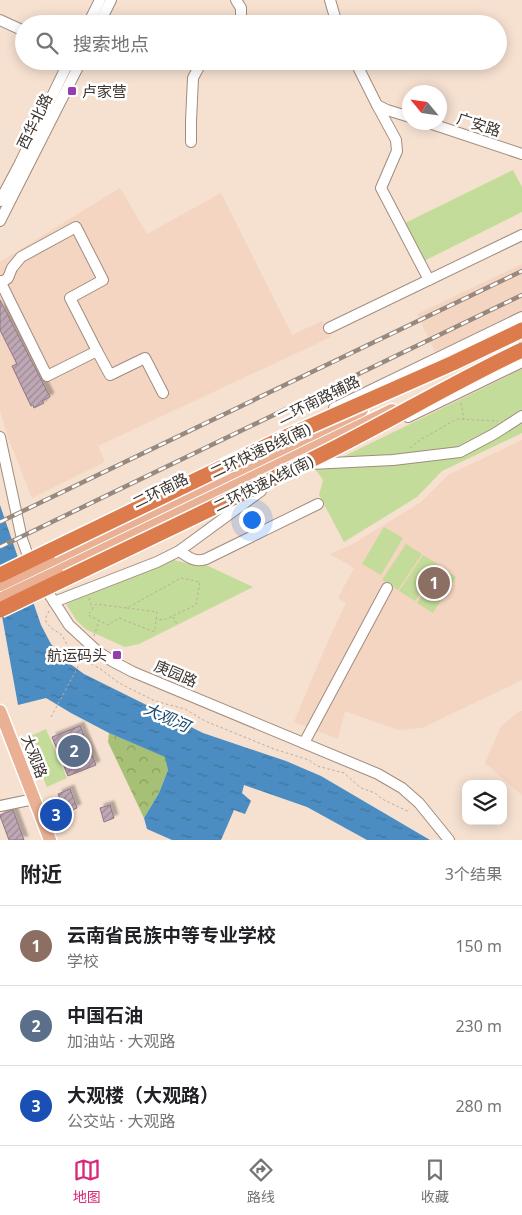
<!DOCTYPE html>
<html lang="zh">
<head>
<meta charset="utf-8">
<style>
  body { margin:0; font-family:"Noto Sans","Noto Sans SC",sans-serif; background:#f6f6f6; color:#202124 }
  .controls { position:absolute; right:15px; bottom:15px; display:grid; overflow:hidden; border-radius:10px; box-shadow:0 2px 12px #0003 }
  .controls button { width:45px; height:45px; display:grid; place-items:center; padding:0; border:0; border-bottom:1px solid #e0e0e0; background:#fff; color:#202124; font:25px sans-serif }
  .compass { position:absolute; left:402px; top:85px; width:45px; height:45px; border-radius:50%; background:#fff; box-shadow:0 2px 12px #0003; rotate:299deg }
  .you { position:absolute; left:251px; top:519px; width:18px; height:18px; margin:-12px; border:4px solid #fff; border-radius:50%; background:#1a73e8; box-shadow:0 0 0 8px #1a73e833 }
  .badge { display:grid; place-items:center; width:32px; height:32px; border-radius:50%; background:#db2777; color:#fff; font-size:16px; font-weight:700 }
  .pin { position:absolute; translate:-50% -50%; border:2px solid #fff; box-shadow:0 1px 5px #0006 }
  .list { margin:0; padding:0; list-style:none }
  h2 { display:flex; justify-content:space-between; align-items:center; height:65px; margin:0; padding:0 20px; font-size:21px }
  h2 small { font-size:16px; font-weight:400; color:#757577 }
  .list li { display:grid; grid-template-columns:32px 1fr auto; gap:15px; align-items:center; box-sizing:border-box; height:80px; padding:0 20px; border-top:1px solid #e0e0e0 }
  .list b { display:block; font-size:19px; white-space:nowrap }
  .list p { margin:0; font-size:16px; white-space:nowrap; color:#757577 }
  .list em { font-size:16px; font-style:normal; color:#757577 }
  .icon { flex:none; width:28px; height:28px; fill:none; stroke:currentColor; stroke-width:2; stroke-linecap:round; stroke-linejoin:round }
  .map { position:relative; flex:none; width:522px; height:840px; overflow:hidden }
  .search { position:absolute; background:#fff; box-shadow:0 2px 12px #0003; left:15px; right:15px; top:15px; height:55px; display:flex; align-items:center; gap:12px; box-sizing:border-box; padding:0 18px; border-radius:28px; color:#757577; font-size:19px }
  .sheet { height:305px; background:#fff }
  nav { display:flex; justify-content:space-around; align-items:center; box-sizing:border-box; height:70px; border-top:1px solid #e0e0e0; background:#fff; font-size:14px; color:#757577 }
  nav a { display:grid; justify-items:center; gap:2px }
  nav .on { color:#db2777 }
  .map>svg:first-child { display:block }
  .built { fill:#f3d5c1 }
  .green { fill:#c4dc9a }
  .forest { fill:url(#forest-crowns) }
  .water { fill:url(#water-ripples) }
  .building { fill:url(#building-hatch); stroke:#8e7886; filter:url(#shadow) }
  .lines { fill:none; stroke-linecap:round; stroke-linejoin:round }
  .minor-casing { stroke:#a18c7e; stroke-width:12 }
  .major-casing { stroke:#fff; stroke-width:15 }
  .path { stroke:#bcaa9d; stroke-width:1; stroke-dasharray:2.5 2.5; stroke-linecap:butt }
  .minor { stroke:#fff; stroke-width:10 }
  .major { stroke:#eab094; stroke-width:12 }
  .rail-casing { stroke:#98897e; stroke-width:4.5 }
  .rail { stroke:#fff; stroke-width:2.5; stroke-dasharray:8; stroke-linecap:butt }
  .major-bridge-casing { stroke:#fff; stroke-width:15; stroke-linecap:butt }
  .highway-bridge-casing { stroke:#fff; stroke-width:18; stroke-linecap:butt }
  .major-bridge { stroke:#eab094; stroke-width:12 }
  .highway-bridge { stroke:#dc7b4c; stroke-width:15 }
  .poi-dot { fill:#933eac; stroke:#fff; stroke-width:2 }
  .labels { text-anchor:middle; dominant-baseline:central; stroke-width:5; stroke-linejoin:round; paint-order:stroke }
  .poi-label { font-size:15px; fill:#3c342e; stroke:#fff; text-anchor:start }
  .street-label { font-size:15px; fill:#3c342e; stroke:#fff }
  .water-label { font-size:16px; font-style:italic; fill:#1b4b70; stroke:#fff }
</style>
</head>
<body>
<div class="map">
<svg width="522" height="840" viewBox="0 0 522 840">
  <defs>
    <pattern id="forest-crowns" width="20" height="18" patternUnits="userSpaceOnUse" patternTransform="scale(1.25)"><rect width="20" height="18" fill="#a6c175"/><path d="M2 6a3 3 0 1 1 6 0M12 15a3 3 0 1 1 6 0" fill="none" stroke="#889e60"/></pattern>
    <pattern id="water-ripples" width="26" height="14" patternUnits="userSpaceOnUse" patternTransform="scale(1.25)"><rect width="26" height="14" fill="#4b8dc2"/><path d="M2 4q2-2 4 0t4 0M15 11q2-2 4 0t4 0" fill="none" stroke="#40749e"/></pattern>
    <pattern id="building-hatch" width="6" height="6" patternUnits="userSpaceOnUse" patternTransform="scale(1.25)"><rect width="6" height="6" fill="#bfa8b6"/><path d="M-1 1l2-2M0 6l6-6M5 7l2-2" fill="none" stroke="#9c8a94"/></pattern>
    <filter id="shadow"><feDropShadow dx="4" dy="-4" stdDeviation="1" flood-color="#0004"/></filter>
  </defs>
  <rect width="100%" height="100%" fill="#f6e0d0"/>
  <g class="built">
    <polygon points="120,188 147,234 221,193 292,335 322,321 331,337 98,446 105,462 32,498 7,435 0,410 0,262"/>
    <polygon points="522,264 522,312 435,352 417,314"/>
    <polygon points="522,440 522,680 422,728 398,730 345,711 338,739 294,722 328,641 346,603 338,598 354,568 330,554 353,544 421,502 448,475"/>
    <polygon points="520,711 522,711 522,795 485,763 501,726"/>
  </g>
  <g class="green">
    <polygon points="513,170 522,187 522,212 422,262 403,224"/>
    <polygon points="522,369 522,433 442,471 417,497 344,542 319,495 323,480 316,470"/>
    <polygon points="384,527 403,538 381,575 362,564"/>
    <polygon points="406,544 422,554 398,590 382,580"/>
    <polygon points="423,555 439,565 415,601 399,591"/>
    <polygon points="170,559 190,564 204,564 253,587 139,644 125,647 87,630 77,621 66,604 147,570"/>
    <polygon points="440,566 456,577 433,613 417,603"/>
    <polygon points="46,729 67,778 47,787 26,738"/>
  </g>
  <polygon class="forest" points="109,733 166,757 168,770 159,793 144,818 108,742"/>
  <polygon class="water" points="0,505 41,625 51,644 69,663 84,674 203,733 286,761 321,776 430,840 367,840 307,807 244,785 242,793 251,801 245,814 234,810 221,840 172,840 147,829 144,818 159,793 168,770 165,757 109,733 71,713 46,698 18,705 0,605"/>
  <g class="building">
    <polygon points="0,300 50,397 42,401 44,403 34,408 33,405 31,406 12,366 17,364 0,330"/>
    <polygon points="80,726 96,765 68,776 52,737"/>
    <polygon points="70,789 77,808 65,813 58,794"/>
    <polygon points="110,805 114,818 104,822 100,808"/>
    <polygon points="13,810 24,840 9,840 0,816 0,815"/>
  </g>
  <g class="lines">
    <g class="minor-casing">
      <g id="minor">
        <polyline points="236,0 241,8 241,24"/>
        <polyline points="330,0 337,24"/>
        <polyline points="0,20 24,31"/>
        <polyline points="88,24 100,0"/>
        <polyline points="99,24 111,0"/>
        <polyline points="355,61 377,105 387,110 410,117"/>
        <polyline points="377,105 396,140 397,151 381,188 429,280"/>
        <polyline points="426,122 522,154"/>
        <polyline points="191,142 191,121 193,78 202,61"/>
        <polyline points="0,201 20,163 69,61"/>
        <polyline points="0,221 81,61"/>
        <polyline points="0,281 47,376 97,351 110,375 145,358 163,393"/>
        <polyline points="1,283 8,278 12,268 21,257 76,227 103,280 70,298 97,351"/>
        <polyline points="329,328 522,235"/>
        <polyline points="334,408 522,317"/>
        <polyline points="408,417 522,362"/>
        <polyline points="0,437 22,539 31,564"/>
        <polyline points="310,464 393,460 460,452 494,434 522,416"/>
        <path d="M179 551C189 557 194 563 206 559L318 504"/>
        <polyline points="42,583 69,625 97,651 112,661 133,672 378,774 402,788 419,803 449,840"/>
        <polyline points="54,602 157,562 179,551 261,491"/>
        <polyline points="304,743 387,588"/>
        <polyline points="0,806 34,799"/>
      </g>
    </g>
    <g class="major-casing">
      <g id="major">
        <polyline points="50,561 362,410"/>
        <polyline points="57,572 392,410"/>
        <polyline points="0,711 50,840"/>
      </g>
    </g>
    <g class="path">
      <polyline points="461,403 464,419"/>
      <polyline points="410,448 420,440 457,419 498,421"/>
      <polyline points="89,598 92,608"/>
      <polyline points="127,608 157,612 155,631 152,631 119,618 108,625 88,615 96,604 127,608 181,578 200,582 196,605 164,620 156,619"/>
      <polyline points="49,611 46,617 46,622 51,628 62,635 68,647 83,659 102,670 119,683 155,701 185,709 205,721 274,749 309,760 317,766 344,773 361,788 375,793 382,799 407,811 410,809"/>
      <polyline points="173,617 178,626"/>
      <polyline points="94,636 99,621"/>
      <polyline points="51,717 80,663"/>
    </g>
    <use href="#minor" class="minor"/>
    <use href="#major" class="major"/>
    <g class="rail-casing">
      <g id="rail">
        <polyline points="0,522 522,271"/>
        <polyline points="0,547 522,295"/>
      </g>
    </g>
    <use href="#rail" class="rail"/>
    <g class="major-bridge-casing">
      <g id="major-bridge">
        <polyline points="0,585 50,561"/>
        <polyline points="0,599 57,572"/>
      </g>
    </g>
    <g class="highway-bridge-casing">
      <g id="highway-bridge">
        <polyline points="0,575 281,439 453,363 522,330"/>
        <path d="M0 610C109 557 219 506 327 452 393 419 456 381 522 350"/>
      </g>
    </g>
    <use href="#major-bridge" class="major-bridge"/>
    <use href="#highway-bridge" class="highway-bridge"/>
  </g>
  <g class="poi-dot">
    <rect x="67" y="86" width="10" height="10" rx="2.5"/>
    <rect x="112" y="650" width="10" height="10" rx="2.5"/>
  </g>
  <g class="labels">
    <g class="poi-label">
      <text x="82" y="91">卢家营</text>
      <text x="107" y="655" text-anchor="end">航运码头</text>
    </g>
    <g class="street-label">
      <text transform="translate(34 121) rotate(-64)">西华北路</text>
      <text transform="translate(479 124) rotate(18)">广安路</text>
      <text transform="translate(318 399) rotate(-26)">二环南路辅路</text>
      <text transform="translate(260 450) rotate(-25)">二环快速B线(南)</text>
      <text transform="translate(263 483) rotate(-26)">二环快速A线(南)</text>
      <text transform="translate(160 490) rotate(-26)">二环南路</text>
      <text transform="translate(176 673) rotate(23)">庚园路</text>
      <text transform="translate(35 756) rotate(69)">大观路</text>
    </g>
    <g class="water-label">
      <text transform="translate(167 717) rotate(24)">大观河</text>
    </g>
  </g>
</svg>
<div class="controls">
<button><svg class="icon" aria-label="layers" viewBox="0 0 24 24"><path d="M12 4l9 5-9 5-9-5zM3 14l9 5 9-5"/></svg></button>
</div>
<svg class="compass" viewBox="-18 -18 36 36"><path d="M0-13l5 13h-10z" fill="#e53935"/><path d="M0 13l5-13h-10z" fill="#757577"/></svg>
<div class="you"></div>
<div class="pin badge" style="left:434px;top:583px;background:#8d6e63">1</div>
<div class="pin badge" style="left:74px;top:751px;background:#5c6f8a">2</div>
<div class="pin badge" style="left:56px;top:815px;background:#1a4fb4">3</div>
<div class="search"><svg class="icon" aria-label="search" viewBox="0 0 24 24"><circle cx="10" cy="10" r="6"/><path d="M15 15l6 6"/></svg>搜索地点</div>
</div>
<section class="sheet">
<h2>附近<small>3个结果</small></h2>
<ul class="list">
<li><span class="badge" style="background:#8d6e63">1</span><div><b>云南省民族中等专业学校</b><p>学校</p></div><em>150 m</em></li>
<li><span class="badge" style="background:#5c6f8a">2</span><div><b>中国石油</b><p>加油站 · 大观路</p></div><em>230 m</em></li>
<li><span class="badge" style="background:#1a4fb4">3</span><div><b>大观楼（大观路）</b><p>公交站 · 大观路</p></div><em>280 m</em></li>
</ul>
</section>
<nav>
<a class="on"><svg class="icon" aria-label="map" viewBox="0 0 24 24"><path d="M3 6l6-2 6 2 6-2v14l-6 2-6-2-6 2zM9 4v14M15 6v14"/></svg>地图</a>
<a><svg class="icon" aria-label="directions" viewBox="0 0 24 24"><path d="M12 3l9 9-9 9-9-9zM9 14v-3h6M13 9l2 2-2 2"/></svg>路线</a>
<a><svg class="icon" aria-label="saved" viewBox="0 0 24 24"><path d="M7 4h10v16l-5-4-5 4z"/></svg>收藏</a>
</nav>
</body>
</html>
